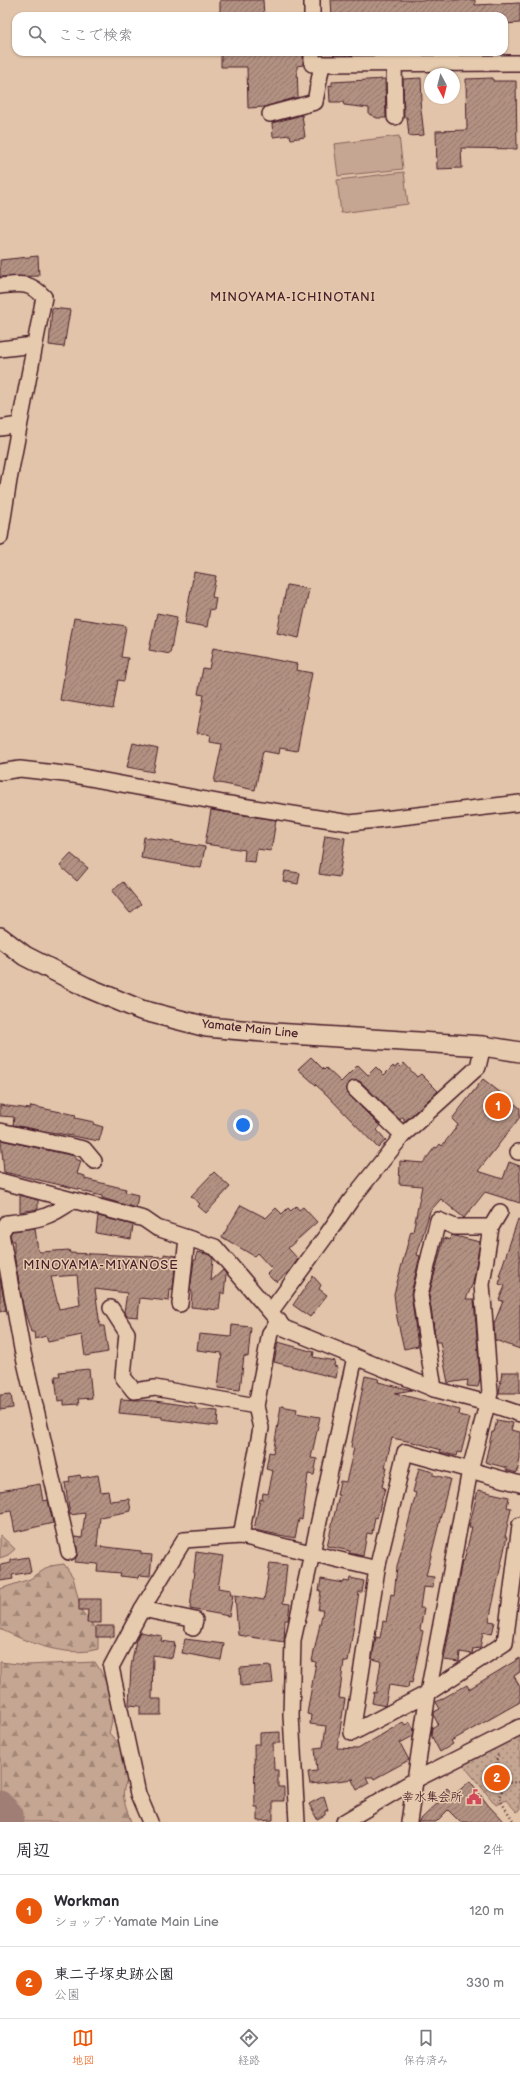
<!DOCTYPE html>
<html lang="ja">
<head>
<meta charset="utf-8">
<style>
  body { margin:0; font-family:"Balsamiq Sans","Klee One",sans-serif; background:#f2f2f3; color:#2b2b33 }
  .compass { position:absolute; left:424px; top:68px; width:36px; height:36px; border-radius:50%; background:#fff; box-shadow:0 1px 3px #0004; rotate:173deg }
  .you { position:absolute; left:243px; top:1125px; width:14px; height:14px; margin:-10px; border:3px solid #fff; border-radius:50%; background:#1a73e8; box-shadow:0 0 0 6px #1a73e833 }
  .badge { display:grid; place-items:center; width:26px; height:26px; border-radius:50%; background:#ea580c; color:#fff; font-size:13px; font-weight:700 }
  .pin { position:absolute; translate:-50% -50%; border:2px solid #fff; box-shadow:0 1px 4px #0006 }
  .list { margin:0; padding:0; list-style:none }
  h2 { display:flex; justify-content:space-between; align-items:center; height:52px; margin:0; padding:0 16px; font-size:17px }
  h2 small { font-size:13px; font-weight:400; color:#7c7c81 }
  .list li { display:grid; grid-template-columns:26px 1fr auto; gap:12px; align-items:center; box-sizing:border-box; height:72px; padding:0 16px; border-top:1px solid #e1e1e2 }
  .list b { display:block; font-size:15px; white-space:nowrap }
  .list p { margin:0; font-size:13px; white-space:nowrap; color:#7c7c81 }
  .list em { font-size:13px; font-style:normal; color:#7c7c81 }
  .icon { flex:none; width:22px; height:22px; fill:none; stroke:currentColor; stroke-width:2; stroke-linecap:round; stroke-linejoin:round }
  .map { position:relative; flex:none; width:520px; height:1822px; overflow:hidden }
  .search { position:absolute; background:#fff; box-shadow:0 1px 3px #0004; left:12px; right:12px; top:12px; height:44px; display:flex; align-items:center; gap:10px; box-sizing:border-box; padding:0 14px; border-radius:12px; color:#7c7c81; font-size:15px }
  .sheet { height:196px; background:#fff }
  nav { display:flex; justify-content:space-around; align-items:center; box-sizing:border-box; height:56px; border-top:1px solid #e1e1e2; background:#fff; font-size:11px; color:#7c7c81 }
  nav a { display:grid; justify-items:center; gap:2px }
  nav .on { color:#ea580c }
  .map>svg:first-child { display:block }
  .forest { fill:url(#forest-firs); stroke:#88625e }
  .park { fill:url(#park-dots); stroke:#88625e }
  .pitch { fill:#c5a692; stroke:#88625e }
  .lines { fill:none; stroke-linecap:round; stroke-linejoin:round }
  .river { stroke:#a17e74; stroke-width:25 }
  .building { fill:url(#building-hatch); stroke:#4a1f2b; fill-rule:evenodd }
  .minor-casing { stroke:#4a1f2b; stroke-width:18 }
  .major-casing { stroke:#4a1f2b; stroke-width:22 }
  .path { stroke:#4a1f2b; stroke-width:2.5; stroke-dasharray:1 3; stroke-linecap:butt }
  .minor { stroke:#e7cbae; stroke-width:15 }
  .major { stroke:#e7cbae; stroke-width:19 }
  .labels { text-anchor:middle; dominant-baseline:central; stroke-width:3; stroke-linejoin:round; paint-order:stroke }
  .street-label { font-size:12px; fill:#4a1f2b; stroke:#e7cbae }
  .poi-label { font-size:12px; font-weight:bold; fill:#4a1f2b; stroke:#e7cbae; text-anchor:end }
  .neighbourhood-label { font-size:13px; letter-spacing:1px; fill:#4a1f2b; stroke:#e7cbae }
</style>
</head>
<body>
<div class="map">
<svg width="520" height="1822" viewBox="0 0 520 1822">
  <defs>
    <pattern id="forest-firs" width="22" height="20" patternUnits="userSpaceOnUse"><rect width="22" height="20" fill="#c5a692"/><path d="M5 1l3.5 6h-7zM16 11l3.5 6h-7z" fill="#a28777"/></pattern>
    <pattern id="park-dots" width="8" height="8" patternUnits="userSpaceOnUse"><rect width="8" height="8" fill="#c5a692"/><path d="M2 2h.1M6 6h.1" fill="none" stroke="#a28777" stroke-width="1.8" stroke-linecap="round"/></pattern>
    <pattern id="building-hatch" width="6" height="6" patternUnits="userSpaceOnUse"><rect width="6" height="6" fill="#b29182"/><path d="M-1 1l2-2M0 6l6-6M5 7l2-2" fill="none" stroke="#93766b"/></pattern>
  </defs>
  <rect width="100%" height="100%" fill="#e1c4a9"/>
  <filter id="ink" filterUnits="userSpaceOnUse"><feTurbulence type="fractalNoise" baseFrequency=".025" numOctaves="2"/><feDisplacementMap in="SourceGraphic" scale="8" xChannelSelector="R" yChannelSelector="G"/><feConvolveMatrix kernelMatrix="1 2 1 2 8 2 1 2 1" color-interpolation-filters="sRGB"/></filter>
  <g filter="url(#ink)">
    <g class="forest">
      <polygon points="0,1535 15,1549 8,1555 0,1558"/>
      <path d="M64 1564 73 1577 81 1610 98 1632V1649C66 1658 29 1643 0 1629V1589L30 1579 50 1566Z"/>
      <path d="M0 1662 27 1665 95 1662C109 1683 117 1709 109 1733L121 1746 129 1778C118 1792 126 1807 131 1822H17L15 1811 0 1792Z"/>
    </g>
    <polygon class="park" points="520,1730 520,1810 517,1812 506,1800 496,1805 460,1761"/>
    <g class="pitch">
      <polygon points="399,136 403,169 338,176 334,144"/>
      <polygon points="404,172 408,204 341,213 337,180"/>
    </g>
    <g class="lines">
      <polyline class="river" points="0,1803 11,1814 12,1822"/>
    </g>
    <g class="building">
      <polygon points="220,0 263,0 264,16 220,16"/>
      <polygon points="331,0 475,0 475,5 520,3 520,23 504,24 504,16 499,15 332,16"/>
      <polygon points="221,52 303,52 303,65 297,66 298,97 264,107 248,108 247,67 221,67"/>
      <polygon points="421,78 422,101 420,101 424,135 409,136 407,117 404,118 403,79"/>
      <polygon points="493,78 493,81 516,81 517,149 461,148 462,168 437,169 436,131 467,130 466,79"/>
      <polygon points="385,79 386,118 377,118 369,114 369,108 344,105 343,102 330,102 329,85 332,86 332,82"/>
      <polygon points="302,115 305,137 291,139 290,135 273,137 272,123"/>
      <polygon points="38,256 39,276 0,277 0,260"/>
      <polygon points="52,308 70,310 64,347 49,345"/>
      <polygon points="194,572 216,576 212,597 216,598 214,610 210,609 207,627 185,623"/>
      <polygon points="287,585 309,589 299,638 277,633"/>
      <polygon points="157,613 177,617 170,654 149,650"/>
      <polygon points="74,618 126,626 121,657 128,658 124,681 118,680 113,709 60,700"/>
      <polygon points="213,648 297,664 296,670 312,673 297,751 280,748 279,754 263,751 255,790 214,782 222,744 209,742 210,735 197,733 204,695 198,694 203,668 209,669"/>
      <polygon points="133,743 158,749 153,772 127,767"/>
      <polygon points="211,810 276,820 271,851 257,849 255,862 244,861 245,850 205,844"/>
      <polygon points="325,835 345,838 339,877 319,874"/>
      <polygon points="144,837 205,847 201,868 141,858"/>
      <polygon points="71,854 88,868 77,881 60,866"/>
      <polygon points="285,871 300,873 298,884 283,881"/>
      <polygon points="123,882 141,904 130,913 112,891"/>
      <polygon points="311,1057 324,1070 326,1068 341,1082 358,1065 368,1075 376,1067 384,1075 393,1066 394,1068 398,1065 400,1067 404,1063 417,1077 421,1074 438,1091 404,1122 404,1118 402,1117 400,1120 361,1082 357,1080 349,1083 346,1087 349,1095 380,1126 377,1130 386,1140 378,1148 326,1094 298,1069"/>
      <polygon points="483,1079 520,1108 520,1117 478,1171 503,1179 509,1162 520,1166 520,1203 485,1192 464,1218 441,1199 430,1211 417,1255 420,1256 411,1293 418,1346 404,1349 397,1318 394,1294 411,1231 413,1232 422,1186 399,1184 400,1161 423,1163 435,1147 437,1148 440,1144 442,1146 458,1125 452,1119"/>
      <polygon points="0,1105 30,1109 31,1106 76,1115 75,1118 94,1122 93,1124 103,1127 99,1141 13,1125 14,1117 0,1116"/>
      <polygon points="1,1140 75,1156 75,1159 81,1161 77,1174 85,1176 85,1179 126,1189 125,1192 138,1195 136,1208 102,1198 102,1196 82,1191 82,1190 4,1172"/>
      <polygon points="214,1172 230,1187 206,1213 198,1206 200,1204 191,1196"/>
      <polygon points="20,1195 38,1200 38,1209 20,1212"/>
      <polygon points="241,1205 266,1218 276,1208 282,1214 288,1208 291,1211 296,1206 299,1210 303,1207 317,1222 288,1248 298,1259 290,1270 277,1282 276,1280 274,1281 267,1274 272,1269 257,1253 254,1256 222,1237"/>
      <polygon points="98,1216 133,1225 131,1239 96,1233"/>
      <polygon points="518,1219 520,1220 520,1349 495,1340 494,1324 503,1301 499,1300 505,1286 499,1284 501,1277 499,1276"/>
      <path d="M35 1228 38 1251 41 1252 69 1250 70 1253 164 1257V1254L176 1256 173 1289H170L169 1301 140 1298 138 1317 127 1316 124 1312 127 1293 95 1289 100 1326H104L108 1352 85 1356 82 1335 48 1342 46 1336 35 1339 34 1332H31L23 1306 14 1254V1241H12L10 1235 12 1231ZM77 1275 80 1305 59 1309 51 1277Z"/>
      <polygon points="451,1235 480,1242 473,1283 466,1299 474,1299 480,1378 478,1387 467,1386 468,1380 448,1383 440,1342 436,1342 429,1295 444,1238 450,1240"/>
      <polygon points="197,1252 210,1255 213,1259 211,1281 223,1270 226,1274 224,1294 221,1292 219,1310 191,1307 192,1291 190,1291 194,1260 196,1260"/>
      <polygon points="313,1276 321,1285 319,1289 327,1295 310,1317 293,1305"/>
      <polygon points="0,1278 6,1310 0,1312"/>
      <polygon points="232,1325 251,1327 248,1357 244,1356 240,1390 218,1388 222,1353 197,1350 199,1334 231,1337"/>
      <polygon points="278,1342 314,1352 313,1357 335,1361 334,1366 338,1367 336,1378 274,1362"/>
      <polygon points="89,1369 92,1398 78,1399 79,1404 64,1405 64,1400 58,1401 55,1376 60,1376 59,1372"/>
      <polygon points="502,1372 520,1372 520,1393 499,1393"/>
      <polygon points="365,1376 379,1379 378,1382 412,1390 395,1393 460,1410 459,1415 470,1418 461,1453 458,1452 457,1456 440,1452 441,1450 417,1443 392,1438 385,1467 387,1467 382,1487 385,1488 382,1499 377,1518 375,1517 372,1534 367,1533 363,1556 349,1553 350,1551 327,1546 339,1495 337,1495 340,1481 346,1482 354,1448 351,1447"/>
      <polygon points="11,1394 13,1408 0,1410 0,1395"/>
      <polygon points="121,1399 155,1401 196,1407 196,1409 218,1411 217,1426 162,1419 162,1417 119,1413"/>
      <polygon points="281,1406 297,1409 296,1413 320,1417 311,1458 317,1459 314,1475 308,1474 302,1520 299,1519 295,1538 254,1530 260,1499 262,1500 263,1493 268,1494 273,1471 266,1469 269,1452 273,1453"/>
      <polygon points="497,1420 513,1423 511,1430 520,1432 520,1459 517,1473 506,1470 507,1468 485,1462 492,1432 494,1432"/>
      <polygon points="419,1468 433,1472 433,1475 450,1479 426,1576 434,1577 433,1588 423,1587 420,1608 424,1608 420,1630 423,1631 412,1683 409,1682 408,1688 389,1685 385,1706 372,1703 374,1692 376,1693 381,1661 372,1659 376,1637 380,1638 383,1621 386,1622 391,1594 394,1595 397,1567 416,1493 413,1492"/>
      <polygon points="80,1475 81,1478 98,1475 101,1492 108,1491 110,1501 129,1499 131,1511 100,1517 97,1546 141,1551 141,1554 152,1555 150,1576 140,1575 139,1578 120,1576 121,1573 97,1571 98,1564 74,1562 78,1554 75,1537 82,1538 85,1513 70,1515 65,1483 70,1482 69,1477"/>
      <polygon points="40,1484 43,1501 48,1500 53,1523 15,1532 11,1511 0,1513 0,1491"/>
      <polygon points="478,1490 509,1497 507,1507 511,1508 505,1537 507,1537 489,1621 495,1622 492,1634 483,1632 480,1648 473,1649 472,1654 460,1652 459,1662 444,1660 462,1561 464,1561 472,1527 469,1527"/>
      <polygon points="196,1552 223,1556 218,1588 231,1590 230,1595 233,1595 229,1616 190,1609"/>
      <polygon points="28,1557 31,1572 12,1575 13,1579 0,1581 0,1565 11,1563 11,1560"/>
      <polygon points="270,1563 287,1565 283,1603 290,1604 288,1620 285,1620 284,1642 238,1635 235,1595 264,1600"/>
      <polygon points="350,1578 364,1581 362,1592 359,1592 348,1662 344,1661 339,1698 345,1699 337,1748 358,1749 403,1722 405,1725 410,1722 414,1729 413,1736 400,1743 409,1760 374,1779 373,1777 366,1777 369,1783 357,1790 352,1780 354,1779 310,1784 308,1772 317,1771 315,1748 323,1747 326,1726 310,1724 311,1715 307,1714 316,1662 312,1661 323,1610 318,1610 321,1591 319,1591 321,1579 344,1583 344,1581 349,1582"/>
      <polygon points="79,1599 101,1599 101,1623 87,1623 88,1610 79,1610"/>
      <rect x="96" y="1626" width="18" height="11"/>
      <polygon points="140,1632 162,1636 161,1641 175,1643 172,1658 153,1655 152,1699 161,1699 161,1715 140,1715 140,1706 129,1705 131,1667 136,1640"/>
      <polygon points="185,1639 224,1644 221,1660 182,1653"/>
      <polygon points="520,1658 520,1672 514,1676 520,1687 520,1702 451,1741 453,1744 440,1752 431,1735 432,1728 438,1724 434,1716 434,1712 440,1709 436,1702 467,1685 469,1689"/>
      <polygon points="271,1666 273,1683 241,1686 240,1668"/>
      <polygon points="280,1732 280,1743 273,1743 274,1770 278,1770 278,1787 284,1787 284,1801 273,1801 273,1820 258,1821 258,1807 255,1807 254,1744 260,1744 260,1733"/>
      <polygon points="470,1781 488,1805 504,1822 460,1822 448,1810 436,1822 418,1822 442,1799 439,1796 447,1788 454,1795"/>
      <polygon points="324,1796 328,1810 325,1811 325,1815 317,1819 309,1804"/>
    </g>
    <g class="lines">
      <g class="minor-casing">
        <g id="minor">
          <polyline points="312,16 312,0"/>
          <polyline points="312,52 312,64 520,63"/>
          <polyline points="394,64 395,117"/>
          <polyline points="270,114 315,102 322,64"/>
          <path d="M0 286C20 284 29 281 44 297L9 480 0 537"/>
          <polyline points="0,349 34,345"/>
          <polyline points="0,428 19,425"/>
          <polyline points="0,772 20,769 73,775 223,803 350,823 520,803"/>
          <polyline points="355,1089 403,1135"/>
          <polyline points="0,1131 84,1149 94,1161"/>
          <polyline points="518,1152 520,1152"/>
          <polyline points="0,1181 144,1219 157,1228 215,1247 284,1328 434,1389 487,1403 520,1414"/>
          <polyline points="180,1304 187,1238"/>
          <polyline points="111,1308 127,1333 123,1377 134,1391 155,1388 256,1406"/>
          <polyline points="271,1311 326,1236 351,1200 403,1135 478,1067 483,1046"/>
          <polyline points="434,1389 420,1295 438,1220 455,1227 491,1227"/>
          <polyline points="520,1484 405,1452 377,1569 352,1733 428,1693 505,1643 520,1525"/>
          <polyline points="241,1536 261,1428 256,1406 270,1333 279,1321"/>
          <path d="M69 1552 22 1349 1 1233 7 1223C36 1220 48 1219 72 1201"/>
          <polyline points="142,1609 195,1620 193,1628"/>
          <polyline points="150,1822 138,1794 111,1667 142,1609 184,1540 241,1536 377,1569"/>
          <polyline points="297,1822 291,1715 293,1640 355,1357"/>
          <polyline points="344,1822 415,1780 520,1727"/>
          <polyline points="409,1822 428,1693 470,1470 490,1393 482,1284 491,1227 500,1212"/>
        </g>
      </g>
      <g class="major-casing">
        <polyline id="major" points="0,937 25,956 86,987 141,1010 207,1027 274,1033 483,1046 520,1052"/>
      </g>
      <g class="path">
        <path d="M498 1755C494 1765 498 1773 503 1783L520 1782"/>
        <polyline points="503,1783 500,1800 514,1822"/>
      </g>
      <use href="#minor" class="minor"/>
      <use href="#major" class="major"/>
    </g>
  </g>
  <defs>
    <g id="civic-bare" transform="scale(1.2)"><path d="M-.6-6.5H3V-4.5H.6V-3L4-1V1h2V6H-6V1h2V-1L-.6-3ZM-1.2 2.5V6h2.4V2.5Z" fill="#d1495b" stroke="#e7cbae" stroke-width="2.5" paint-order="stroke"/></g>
  </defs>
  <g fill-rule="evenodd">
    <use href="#civic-bare" x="474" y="1797"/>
  </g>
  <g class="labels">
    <g class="street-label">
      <text transform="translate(250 1029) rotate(6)">Yamate Main Line</text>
    </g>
    <g class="poi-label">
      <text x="462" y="1797">幸水集会所</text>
    </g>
    <g class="neighbourhood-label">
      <text x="293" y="297">MINOYAMA-ICHINOTANI</text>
      <text x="101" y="1265">MINOYAMA-MIYANOSE</text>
    </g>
  </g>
</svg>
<svg class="compass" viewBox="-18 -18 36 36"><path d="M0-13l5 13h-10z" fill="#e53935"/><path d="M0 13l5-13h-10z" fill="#7c7c81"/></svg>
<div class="you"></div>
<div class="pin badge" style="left:498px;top:1106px">1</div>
<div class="pin badge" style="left:497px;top:1778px">2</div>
<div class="search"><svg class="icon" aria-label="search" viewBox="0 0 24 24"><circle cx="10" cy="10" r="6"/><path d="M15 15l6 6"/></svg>ここで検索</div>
</div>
<section class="sheet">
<h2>周辺<small>2件</small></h2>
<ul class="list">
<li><span class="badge">1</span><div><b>Workman</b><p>ショップ · Yamate Main Line</p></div><em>120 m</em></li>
<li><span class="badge">2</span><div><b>東二子塚史跡公園</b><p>公園</p></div><em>330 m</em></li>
</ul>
</section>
<nav>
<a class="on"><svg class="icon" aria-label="map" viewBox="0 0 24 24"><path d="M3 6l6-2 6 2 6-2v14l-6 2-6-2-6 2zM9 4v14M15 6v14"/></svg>地図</a>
<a><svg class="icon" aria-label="directions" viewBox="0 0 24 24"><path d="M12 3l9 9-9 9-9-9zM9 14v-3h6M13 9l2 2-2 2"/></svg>経路</a>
<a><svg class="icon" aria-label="saved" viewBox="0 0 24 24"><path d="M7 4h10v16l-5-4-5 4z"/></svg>保存済み</a>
</nav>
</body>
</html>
